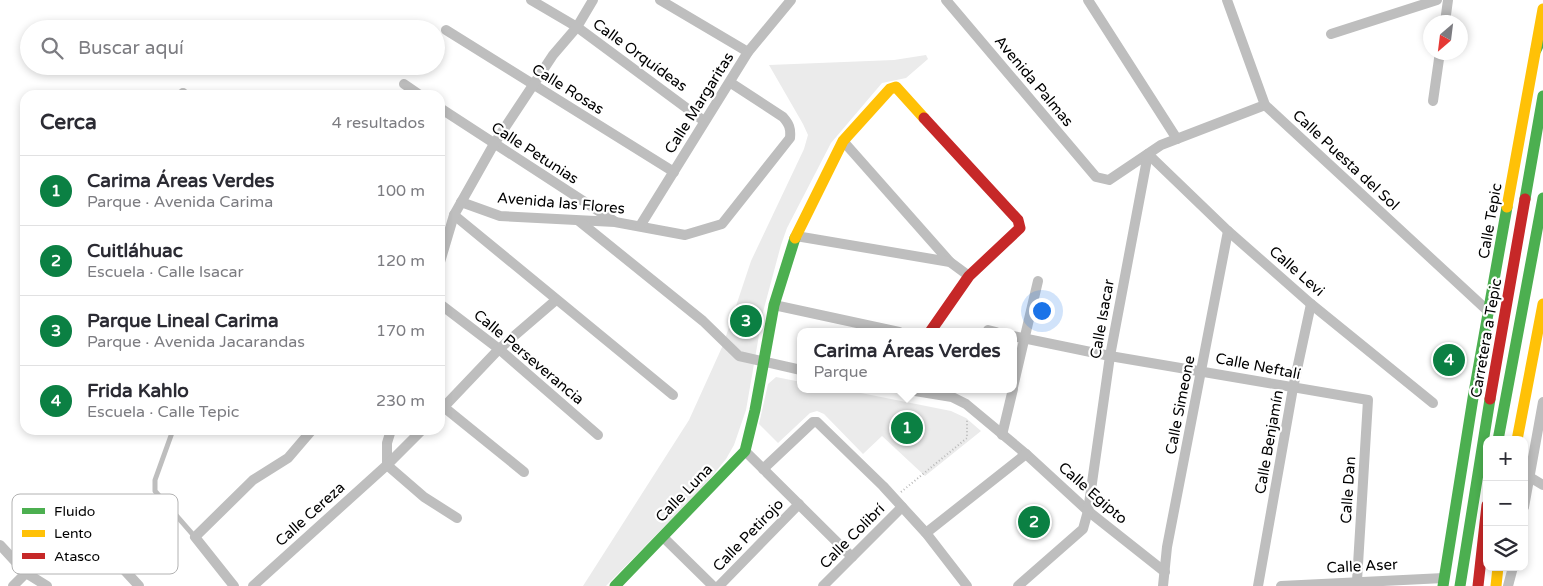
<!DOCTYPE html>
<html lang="es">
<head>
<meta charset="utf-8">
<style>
  body { margin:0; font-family:"Varela Round",sans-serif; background:#f7f7f7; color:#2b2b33 }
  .controls { position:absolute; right:15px; bottom:15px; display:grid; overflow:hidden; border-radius:10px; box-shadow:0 2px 8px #0003 }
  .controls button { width:45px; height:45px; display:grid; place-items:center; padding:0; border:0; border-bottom:1px solid #e1e1e2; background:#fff; color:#2b2b33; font:25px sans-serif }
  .compass { position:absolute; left:1423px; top:15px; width:45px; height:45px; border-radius:50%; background:#fff; box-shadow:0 2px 8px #0003; rotate:208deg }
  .you { position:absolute; left:1041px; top:310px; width:18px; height:18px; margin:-12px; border:4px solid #fff; border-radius:50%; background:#1a73e8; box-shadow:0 0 0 8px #1a73e833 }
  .badge { display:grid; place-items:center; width:32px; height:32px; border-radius:50%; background:#0b8043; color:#fff; font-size:16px; font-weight:700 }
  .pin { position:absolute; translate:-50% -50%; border:2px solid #fff; box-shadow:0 1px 5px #0006 }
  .popup { position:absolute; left:797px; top:328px; width:220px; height:65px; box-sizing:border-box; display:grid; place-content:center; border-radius:10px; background:#fff; filter:drop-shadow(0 1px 4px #0005); font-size:16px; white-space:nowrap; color:#7c7c81 }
  .popup b { font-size:19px; color:#2b2b33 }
  .popup::after { content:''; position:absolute; left:50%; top:100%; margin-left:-10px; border:10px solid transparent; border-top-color:#fff }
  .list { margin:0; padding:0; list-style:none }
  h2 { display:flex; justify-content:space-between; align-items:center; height:65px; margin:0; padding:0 20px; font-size:21px }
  h2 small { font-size:16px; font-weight:400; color:#7c7c81 }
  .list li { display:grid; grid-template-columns:32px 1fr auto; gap:15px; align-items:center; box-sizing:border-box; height:70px; padding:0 20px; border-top:1px solid #e1e1e2 }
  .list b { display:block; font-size:19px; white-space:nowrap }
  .list p { margin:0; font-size:16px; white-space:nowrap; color:#7c7c81 }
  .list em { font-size:16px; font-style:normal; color:#7c7c81 }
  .icon { flex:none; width:28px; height:28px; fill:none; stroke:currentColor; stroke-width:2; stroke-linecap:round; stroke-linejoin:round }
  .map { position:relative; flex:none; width:1543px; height:586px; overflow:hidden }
  .search { position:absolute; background:#fff; box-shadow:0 2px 8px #0003; left:20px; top:20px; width:425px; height:55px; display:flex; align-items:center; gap:12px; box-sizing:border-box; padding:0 18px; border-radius:28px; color:#7c7c81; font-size:19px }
  .panel { position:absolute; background:#fff; box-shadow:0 2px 8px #0003; left:20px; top:90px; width:425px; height:345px; border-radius:15px }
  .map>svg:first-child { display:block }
  .green { fill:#ebebeb }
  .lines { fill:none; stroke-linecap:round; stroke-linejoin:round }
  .path { stroke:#b9b9b9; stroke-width:2; stroke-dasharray:1 2.5; stroke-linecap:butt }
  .lane { stroke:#bebebe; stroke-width:5 }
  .street { stroke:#bebebe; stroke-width:10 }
  .fast { stroke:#4caf50; stroke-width:11 }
  .slow { stroke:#ffc107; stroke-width:11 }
  .jam { stroke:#c62828; stroke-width:11 }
  .labels { text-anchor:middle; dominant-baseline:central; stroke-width:4.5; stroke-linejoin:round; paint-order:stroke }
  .street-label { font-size:15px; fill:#000; stroke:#fff }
  .key { fill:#fff; stroke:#b2b2b2; stroke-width:1 }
  .key-label { font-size:14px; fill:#000 }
</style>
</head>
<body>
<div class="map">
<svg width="1543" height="586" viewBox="0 0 1543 586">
  <rect width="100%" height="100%" fill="#fff"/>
  <g class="green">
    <polygon points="926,55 928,59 906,78 882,83 831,143 787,228 781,245 763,312 746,410 734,445 726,459 704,486 606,586 583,586 689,420 723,345 751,261 804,149 808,135 803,124 769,65 894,60"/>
    <polygon points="776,377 801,382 801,389 841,389 951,411 966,418 981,431 925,476 882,436 863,454 824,414 817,411 810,413 778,443 759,424 768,384"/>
  </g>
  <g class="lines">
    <polyline class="path" points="901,492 967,438 967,420"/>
    <polyline class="lane" points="173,430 155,480 155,491 195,537"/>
    <g class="street">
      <polyline points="531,0 577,27 704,121"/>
      <polyline points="660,0 748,52"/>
      <polyline points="946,0 1096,177 1109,180 1161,145 1265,105"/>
      <polyline points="1088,0 1177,139"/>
      <polyline points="1227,0 1265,105 1489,312"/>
      <polyline points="1445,22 1448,0"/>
      <polyline points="446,30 674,172"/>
      <polyline points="1331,34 1437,0"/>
      <polyline points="404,84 420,95"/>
      <polyline points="183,93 185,95"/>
      <polyline points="1433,101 1440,52"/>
      <polyline points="440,108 614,221"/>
      <polyline points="843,141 950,262"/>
      <polyline points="1148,154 1228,231 1311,304 1433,403"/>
      <path d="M461 202 500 216 615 222 685 235 722 224 790 138C791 128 789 124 783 117L731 83"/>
      <polyline points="454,215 673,395"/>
      <polyline points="579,221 703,321 739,356 801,370"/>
      <polyline points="640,226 748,52 791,0"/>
      <polyline points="796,236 950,262 969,276"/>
      <polyline points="440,262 454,215 494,144 553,55 577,27 593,0"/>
      <polyline points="440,304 499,349 598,435"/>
      <polyline points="774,305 899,332"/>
      <polyline points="988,330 996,332"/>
      <polyline points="1013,336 1110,356 1368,400 1357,581"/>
      <polyline points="1013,387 1038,281"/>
      <polyline points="903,389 952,397 966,404 1026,454 1088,511 1165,572"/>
      <polyline points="440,404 524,472"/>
      <polyline points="440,411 499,349 556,300"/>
      <polyline points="1002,435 1013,389"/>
      <polyline points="745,451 852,557"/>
      <polyline points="387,465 424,497 457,518"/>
      <polyline points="387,465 387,443 391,430"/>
      <polyline points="763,469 813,422 817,422 883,486 926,533 967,586"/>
      <polyline points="1528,476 1543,485"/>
      <polyline points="1524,507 1543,402"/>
      <polyline points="926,533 1026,454"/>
      <polyline points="663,537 713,586"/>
      <polyline points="0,545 26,573 47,586"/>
      <polyline points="105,549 139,586"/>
      <polyline points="13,586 26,573"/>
      <polyline points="234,586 195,537 253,480 288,458 312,430"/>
      <polyline points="253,586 387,465 422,430"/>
      <polyline points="719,586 799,504"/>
      <polyline points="823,586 902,507"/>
      <polyline points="1018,586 1083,529 1088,511 1110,356 1148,154"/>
      <polyline points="1163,586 1167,547 1228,231"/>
      <polyline points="1258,586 1293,388 1311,304"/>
      <polyline points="1281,586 1444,578"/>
      <polyline points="1508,586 1513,567"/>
    </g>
    <g class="fast">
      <polyline points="1536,50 1543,35"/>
      <polyline points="1525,199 1543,96"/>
      <polyline points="1498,440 1543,198"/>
      <polyline points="615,586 745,451 755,410 774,305 795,238"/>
      <polyline points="1443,586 1473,398 1507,207"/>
      <polyline points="1460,586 1490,399"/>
    </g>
    <g class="slow">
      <polyline points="1507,207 1543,9"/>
      <polyline points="795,238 843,141 890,89 896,87 924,118"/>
      <polyline points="1517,440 1543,304"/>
      <polyline points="1496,586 1498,567"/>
    </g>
    <g class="jam">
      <polyline points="924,118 1018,220 1020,228 969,276 930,332"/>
      <polyline points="1490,399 1525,199"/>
      <polyline points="1478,586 1487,505"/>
    </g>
  </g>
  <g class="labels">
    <g class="street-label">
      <text transform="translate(640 55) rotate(36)">Calle Orquídeas</text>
      <text transform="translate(1034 81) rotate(50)">Avenida Palmas</text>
      <text transform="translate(568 89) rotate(32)">Calle Rosas</text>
      <text transform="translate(699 103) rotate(-58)">Calle Margaritas</text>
      <text transform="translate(535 153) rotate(33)">Calle Petunias</text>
      <text transform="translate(1346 160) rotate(43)">Calle Puesta del Sol</text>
      <text transform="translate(561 203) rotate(5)">Avenida las Flores</text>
      <text transform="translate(1490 221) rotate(-80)">Calle Tepic</text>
      <text transform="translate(1297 271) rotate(41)">Calle Levi</text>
      <text transform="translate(1102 319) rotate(-80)">Calle Isacar</text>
      <text transform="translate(1486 338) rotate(-80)">Carretera a Tepic</text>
      <text transform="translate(529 357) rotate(40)">Calle Perseverancia</text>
      <text transform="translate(1258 366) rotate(11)">Calle Neftalí</text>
      <text transform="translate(1180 405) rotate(-79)">Calle Simeone</text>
      <text transform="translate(1269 442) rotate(-80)">Calle Benjamín</text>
      <text transform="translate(1348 490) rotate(-86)">Calle Dan</text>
      <text transform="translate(684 493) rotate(-46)">Calle Luna</text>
      <text transform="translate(1093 493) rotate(41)">Calle Egipto</text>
      <text transform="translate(310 514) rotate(-42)">Calle Cereza</text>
      <text transform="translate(748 535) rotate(-46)">Calle Petirojo</text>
      <text transform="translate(852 536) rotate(-45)">Calle Colibrí</text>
      <text transform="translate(1362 566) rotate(-3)">Calle Aser</text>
    </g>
  </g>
  <rect x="12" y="494" width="166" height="80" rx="8" class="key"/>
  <rect x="22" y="508" width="23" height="6" fill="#4caf50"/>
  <rect x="22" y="530" width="23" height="7" fill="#ffc107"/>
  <rect x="22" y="553" width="23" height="6" fill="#c62828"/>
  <g class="key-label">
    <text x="54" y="516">Fluido</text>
    <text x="54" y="538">Lento</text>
    <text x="54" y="561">Atasco</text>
  </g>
</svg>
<div class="controls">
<button>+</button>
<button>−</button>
<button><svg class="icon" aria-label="layers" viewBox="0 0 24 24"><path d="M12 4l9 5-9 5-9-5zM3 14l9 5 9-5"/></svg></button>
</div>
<svg class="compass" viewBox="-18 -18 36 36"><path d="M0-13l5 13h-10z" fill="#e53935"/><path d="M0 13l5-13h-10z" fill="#7c7c81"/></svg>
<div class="you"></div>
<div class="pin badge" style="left:907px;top:428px">1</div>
<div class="popup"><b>Carima Áreas Verdes</b>Parque</div>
<div class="pin badge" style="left:1034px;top:522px">2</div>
<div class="pin badge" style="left:746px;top:321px">3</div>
<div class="pin badge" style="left:1449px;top:360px">4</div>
<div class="search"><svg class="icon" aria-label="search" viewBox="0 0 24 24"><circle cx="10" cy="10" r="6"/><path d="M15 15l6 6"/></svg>Buscar aquí</div>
<section class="panel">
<h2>Cerca<small>4 resultados</small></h2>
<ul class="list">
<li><span class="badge">1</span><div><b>Carima Áreas Verdes</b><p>Parque · Avenida Carima</p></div><em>100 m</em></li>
<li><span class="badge">2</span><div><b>Cuitláhuac</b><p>Escuela · Calle Isacar</p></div><em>120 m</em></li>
<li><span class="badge">3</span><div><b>Parque Lineal Carima</b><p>Parque · Avenida Jacarandas</p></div><em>170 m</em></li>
<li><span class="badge">4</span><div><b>Frida Kahlo</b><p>Escuela · Calle Tepic</p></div><em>230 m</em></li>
</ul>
</section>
</div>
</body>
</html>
